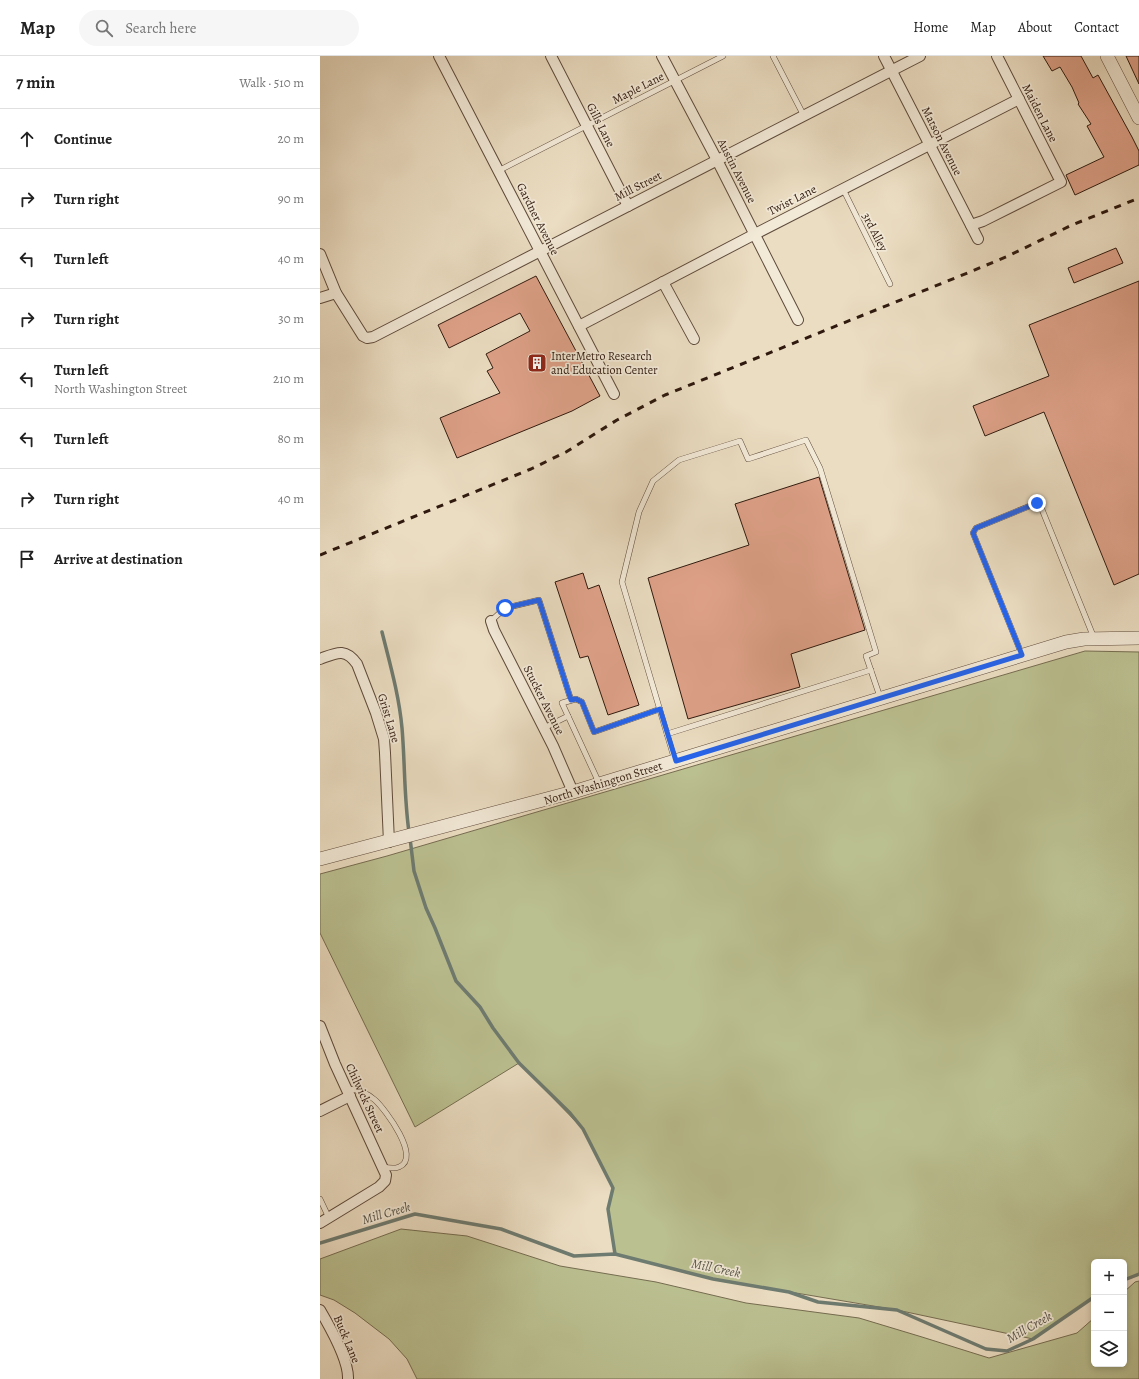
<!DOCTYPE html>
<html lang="en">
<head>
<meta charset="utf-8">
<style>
  body { margin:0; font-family:Alegreya,serif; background:#f6f6f6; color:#222 }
  .controls { position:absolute; right:12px; bottom:12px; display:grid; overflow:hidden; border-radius:6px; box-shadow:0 2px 6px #0003 }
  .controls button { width:36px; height:36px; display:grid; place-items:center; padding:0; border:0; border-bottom:1px solid #e0e0e0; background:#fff; color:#222; font:20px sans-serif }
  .stop { position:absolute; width:12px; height:12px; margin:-9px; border:3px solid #2563eb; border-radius:50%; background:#fff }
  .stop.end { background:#2563eb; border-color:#fff; box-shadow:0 1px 4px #0008 }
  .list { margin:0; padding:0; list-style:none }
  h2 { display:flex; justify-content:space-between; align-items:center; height:52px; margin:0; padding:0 16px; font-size:17px }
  h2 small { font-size:13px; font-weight:400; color:#767676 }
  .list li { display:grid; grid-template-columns:26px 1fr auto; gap:12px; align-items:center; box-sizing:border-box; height:60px; padding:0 16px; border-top:1px solid #e0e0e0 }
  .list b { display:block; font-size:15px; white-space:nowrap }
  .list p { margin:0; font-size:13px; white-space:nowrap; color:#767676 }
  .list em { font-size:13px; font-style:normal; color:#767676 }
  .icon { flex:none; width:22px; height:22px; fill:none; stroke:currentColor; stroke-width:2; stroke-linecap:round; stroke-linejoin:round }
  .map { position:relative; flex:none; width:819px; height:1323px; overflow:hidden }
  header { display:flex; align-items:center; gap:24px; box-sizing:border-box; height:56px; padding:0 20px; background:#fff; border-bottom:1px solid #e0e0e0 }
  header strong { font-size:19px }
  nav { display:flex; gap:22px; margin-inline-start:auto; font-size:14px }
  .search { width:280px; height:36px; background:#f6f6f6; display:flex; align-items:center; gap:10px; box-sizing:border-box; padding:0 14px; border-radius:22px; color:#767676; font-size:15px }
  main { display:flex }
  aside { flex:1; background:#fff }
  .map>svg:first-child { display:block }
  .green { fill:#bbc091; stroke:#756c50 }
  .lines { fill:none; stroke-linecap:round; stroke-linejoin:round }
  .stream { stroke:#6e7b70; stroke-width:3.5 }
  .building { fill:#dea188; stroke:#2f190e }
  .service-casing { stroke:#5e4a3b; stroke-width:6 }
  .minor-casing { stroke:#5e4a3b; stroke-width:12 }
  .tertiary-casing { stroke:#5e4a3b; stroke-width:14 }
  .service { stroke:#f2e9d7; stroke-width:5 }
  .minor { stroke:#f2e9d7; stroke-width:10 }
  .tertiary { stroke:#f2e9d7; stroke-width:13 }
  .rail { stroke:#2f190e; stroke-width:3; stroke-dasharray:7 7; stroke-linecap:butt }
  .route { stroke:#2563eb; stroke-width:5 }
  .labels { text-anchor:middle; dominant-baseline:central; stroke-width:3.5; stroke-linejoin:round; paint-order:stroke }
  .street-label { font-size:12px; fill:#2f190e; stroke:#f2e9d7 }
  .poi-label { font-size:12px; fill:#2f190e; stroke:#f2e9d7; text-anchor:start }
  .water-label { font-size:13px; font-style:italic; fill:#545247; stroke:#f2e9d7 }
</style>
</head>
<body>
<header>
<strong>Map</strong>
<div class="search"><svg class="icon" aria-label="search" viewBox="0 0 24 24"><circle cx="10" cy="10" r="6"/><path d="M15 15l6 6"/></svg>Search here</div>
<nav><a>Home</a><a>Map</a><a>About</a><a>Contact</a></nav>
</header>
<main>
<aside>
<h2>7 min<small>Walk · 510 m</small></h2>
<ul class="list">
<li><svg class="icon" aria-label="ahead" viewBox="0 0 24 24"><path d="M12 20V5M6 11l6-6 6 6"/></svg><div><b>Continue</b></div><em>20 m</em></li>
<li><svg class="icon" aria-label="right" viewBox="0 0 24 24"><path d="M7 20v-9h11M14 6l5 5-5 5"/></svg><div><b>Turn right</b></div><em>90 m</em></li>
<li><svg class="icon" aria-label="left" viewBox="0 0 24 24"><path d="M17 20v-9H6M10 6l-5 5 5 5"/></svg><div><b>Turn left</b></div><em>40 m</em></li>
<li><svg class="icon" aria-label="right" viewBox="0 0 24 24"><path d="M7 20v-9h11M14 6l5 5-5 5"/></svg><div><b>Turn right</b></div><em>30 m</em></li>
<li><svg class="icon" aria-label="left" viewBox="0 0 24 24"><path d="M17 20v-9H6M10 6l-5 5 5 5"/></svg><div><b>Turn left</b><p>North Washington Street</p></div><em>210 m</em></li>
<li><svg class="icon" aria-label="left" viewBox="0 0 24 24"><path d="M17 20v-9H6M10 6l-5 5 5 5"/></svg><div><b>Turn left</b></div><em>80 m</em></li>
<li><svg class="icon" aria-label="right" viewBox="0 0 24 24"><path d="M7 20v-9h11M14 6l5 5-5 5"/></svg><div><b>Turn right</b></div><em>40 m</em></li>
<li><svg class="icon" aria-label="arrive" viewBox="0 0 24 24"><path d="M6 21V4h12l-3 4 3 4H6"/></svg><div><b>Arrive at destination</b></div></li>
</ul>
</aside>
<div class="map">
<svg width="819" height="1323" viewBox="0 0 819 1323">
  <rect width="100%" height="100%" fill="#ebddc2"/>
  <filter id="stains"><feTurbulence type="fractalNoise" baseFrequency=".005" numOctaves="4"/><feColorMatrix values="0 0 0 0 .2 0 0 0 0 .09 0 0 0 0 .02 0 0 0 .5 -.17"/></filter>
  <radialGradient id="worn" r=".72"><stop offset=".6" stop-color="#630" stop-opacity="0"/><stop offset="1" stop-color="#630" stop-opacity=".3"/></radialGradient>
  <g class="green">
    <polygon points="765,595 819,596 819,1218 804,1224 804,1206 774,1206 774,1241 713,1283 577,1254 393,1223 295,1198 288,1153 293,1132 263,1073 199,1007 95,1071 0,877 0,818 67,800"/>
    <polygon points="81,1173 147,1180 240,1210 336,1226 426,1247 539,1262 602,1281 669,1302 757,1277 774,1262 774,1308 804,1308 804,1236 815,1226 819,1225 819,1323 97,1323 87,1303 69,1283 35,1257 14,1244 0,1239 0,1203"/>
  </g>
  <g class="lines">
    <g class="stream">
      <path d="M62 576C70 608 79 639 82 672 85 707 84 741 89 776"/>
      <polyline points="90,782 94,815 106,852 115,872 136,925 160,951 173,972 199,1007 250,1057 263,1073 293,1132 288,1153 295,1198"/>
      <polyline points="0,1187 95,1158 181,1173 254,1200 295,1198 393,1223 469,1236 498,1246 577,1254 666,1293 687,1295 713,1283 774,1241"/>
      <polyline points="804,1224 819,1218"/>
    </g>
  </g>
  <g class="building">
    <polygon points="723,0 761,0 773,22 778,19 812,81 819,95 819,109 755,139 746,119 784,101 767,70 771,68 758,48 759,47 752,31 740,11 732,15"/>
    <polygon points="806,0 819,0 819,28"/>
    <polygon points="796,192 803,207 754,227 748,212"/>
    <polygon points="216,220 280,340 252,355 137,402 120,362 180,337 167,315 173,312 166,298 210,275 200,257 129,292 118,269"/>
    <polygon points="819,225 819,518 794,529 724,356 665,380 653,350 729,320 709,269"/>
    <polygon points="499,421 545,574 471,598 480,631 368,663 328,522 429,489 415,448"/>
    <polygon points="263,517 268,533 279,529 319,649 288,659 268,600 260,602 235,526"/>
  </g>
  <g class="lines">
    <g class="service-casing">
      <g id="service">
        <polyline points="453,0 484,60"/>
        <polyline points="178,115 403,0"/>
        <polyline points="523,133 570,228"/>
        <polyline points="171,565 185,552 219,544 251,644"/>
        <polyline points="702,599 653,477 656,472 717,447 721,451 774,582"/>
        <polyline points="224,672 248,660"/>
        <polyline points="347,678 551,614"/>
        <polyline points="355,705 302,526 319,456 333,425 359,404 420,385 428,403 486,384 500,412 556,596 546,600 560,641"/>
        <polyline points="279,727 242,647 256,643 262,646 274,676 340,653"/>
        <path d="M27 1033C38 1033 47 1037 55 1044 65 1053 102 1102 79 1111 74 1113 68 1112 63 1111"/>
        <polyline points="0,1143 9,1162"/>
      </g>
    </g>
    <g class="minor-casing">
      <g id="minor">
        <polyline points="119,0 294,338"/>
        <polyline points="231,0 308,150"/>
        <polyline points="342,0 397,104 478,264"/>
        <polyline points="564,0 658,183"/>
        <polyline points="651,169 663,165 741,126 677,0"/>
        <polyline points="0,198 16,237 43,280 47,282 53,281 600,0"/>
        <polyline points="343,226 374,283"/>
        <polyline points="0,242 16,237"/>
        <polyline points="259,270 435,178 699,43"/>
        <polyline points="171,565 174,574 233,690 253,736"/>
        <path d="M0 603C16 597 25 591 37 608L56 657 64 683 65 697 69 786"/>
        <polyline points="0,970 15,1008 66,1119 65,1125 59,1131 0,1167"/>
        <polyline points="0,1055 30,1040"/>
        <path d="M0 1254C10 1271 29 1304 28 1323"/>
      </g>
    </g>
    <g class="tertiary-casing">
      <g id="tertiary">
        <polyline points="787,0 819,62"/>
        <polyline points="0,803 253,736 746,586 764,583 819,582"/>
      </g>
    </g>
    <use href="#service" class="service"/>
    <use href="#minor" class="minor"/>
    <use href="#tertiary" class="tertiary"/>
    <polyline class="rail" points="0,499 211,413 246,396 297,364 345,339 650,216 688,200 752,169 819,142"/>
  </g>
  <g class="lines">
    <polyline class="route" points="185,552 219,544 251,644 256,643 262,646 274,676 340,653 356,705 702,599 653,477 656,472 717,447"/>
  </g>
  <defs>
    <g id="building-square" transform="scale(1)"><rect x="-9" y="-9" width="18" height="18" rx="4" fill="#8f2418" stroke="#f2e9d7"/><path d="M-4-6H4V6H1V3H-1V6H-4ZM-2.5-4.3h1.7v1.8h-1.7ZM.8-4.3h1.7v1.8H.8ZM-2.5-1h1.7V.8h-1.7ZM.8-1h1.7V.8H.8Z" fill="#fff"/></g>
  </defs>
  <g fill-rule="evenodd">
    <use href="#building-square" x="217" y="307"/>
  </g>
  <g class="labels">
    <g class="street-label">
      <text transform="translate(318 32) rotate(-27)">Maple Lane</text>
      <text transform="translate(720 57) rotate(63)">Maiden Lane</text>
      <text transform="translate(281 69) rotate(63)">Gills Lane</text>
      <text transform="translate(622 85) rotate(63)">Matson Avenue</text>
      <text transform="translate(417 115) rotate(63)">Austin Avenue</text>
      <text transform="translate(318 130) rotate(-27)">Mill Street</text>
      <text transform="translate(472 144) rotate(-27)">Twist Lane</text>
      <text transform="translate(218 163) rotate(63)">Gardner Avenue</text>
      <text transform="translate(555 176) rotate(63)">3rd Alley</text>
      <text transform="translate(224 644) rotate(63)">Stucker Avenue</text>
      <text transform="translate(69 662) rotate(73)">Grist Lane</text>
      <text transform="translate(283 727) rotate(-17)">North Washington Street</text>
      <text transform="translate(45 1042) rotate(65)">Chilwick Street</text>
      <text transform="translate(27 1283) rotate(67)">Buck Lane</text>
    </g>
    <g class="poi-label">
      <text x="231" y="300">InterMetro Research<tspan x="231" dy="14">and Education Center</tspan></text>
    </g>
    <g class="water-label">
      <text transform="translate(66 1157) rotate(-16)">Mill Creek</text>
      <text transform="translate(396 1212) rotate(12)">Mill Creek</text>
      <text transform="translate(709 1271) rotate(-30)">Mill Creek</text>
    </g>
  </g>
  <rect width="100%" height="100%" filter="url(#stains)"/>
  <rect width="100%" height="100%" fill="url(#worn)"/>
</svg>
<div class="controls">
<button>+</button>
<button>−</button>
<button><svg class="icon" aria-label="layers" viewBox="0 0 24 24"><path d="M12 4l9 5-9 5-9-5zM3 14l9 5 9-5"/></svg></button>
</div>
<div class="stop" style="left:185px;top:552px"></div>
<div class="stop end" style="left:717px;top:447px"></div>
</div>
</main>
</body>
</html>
